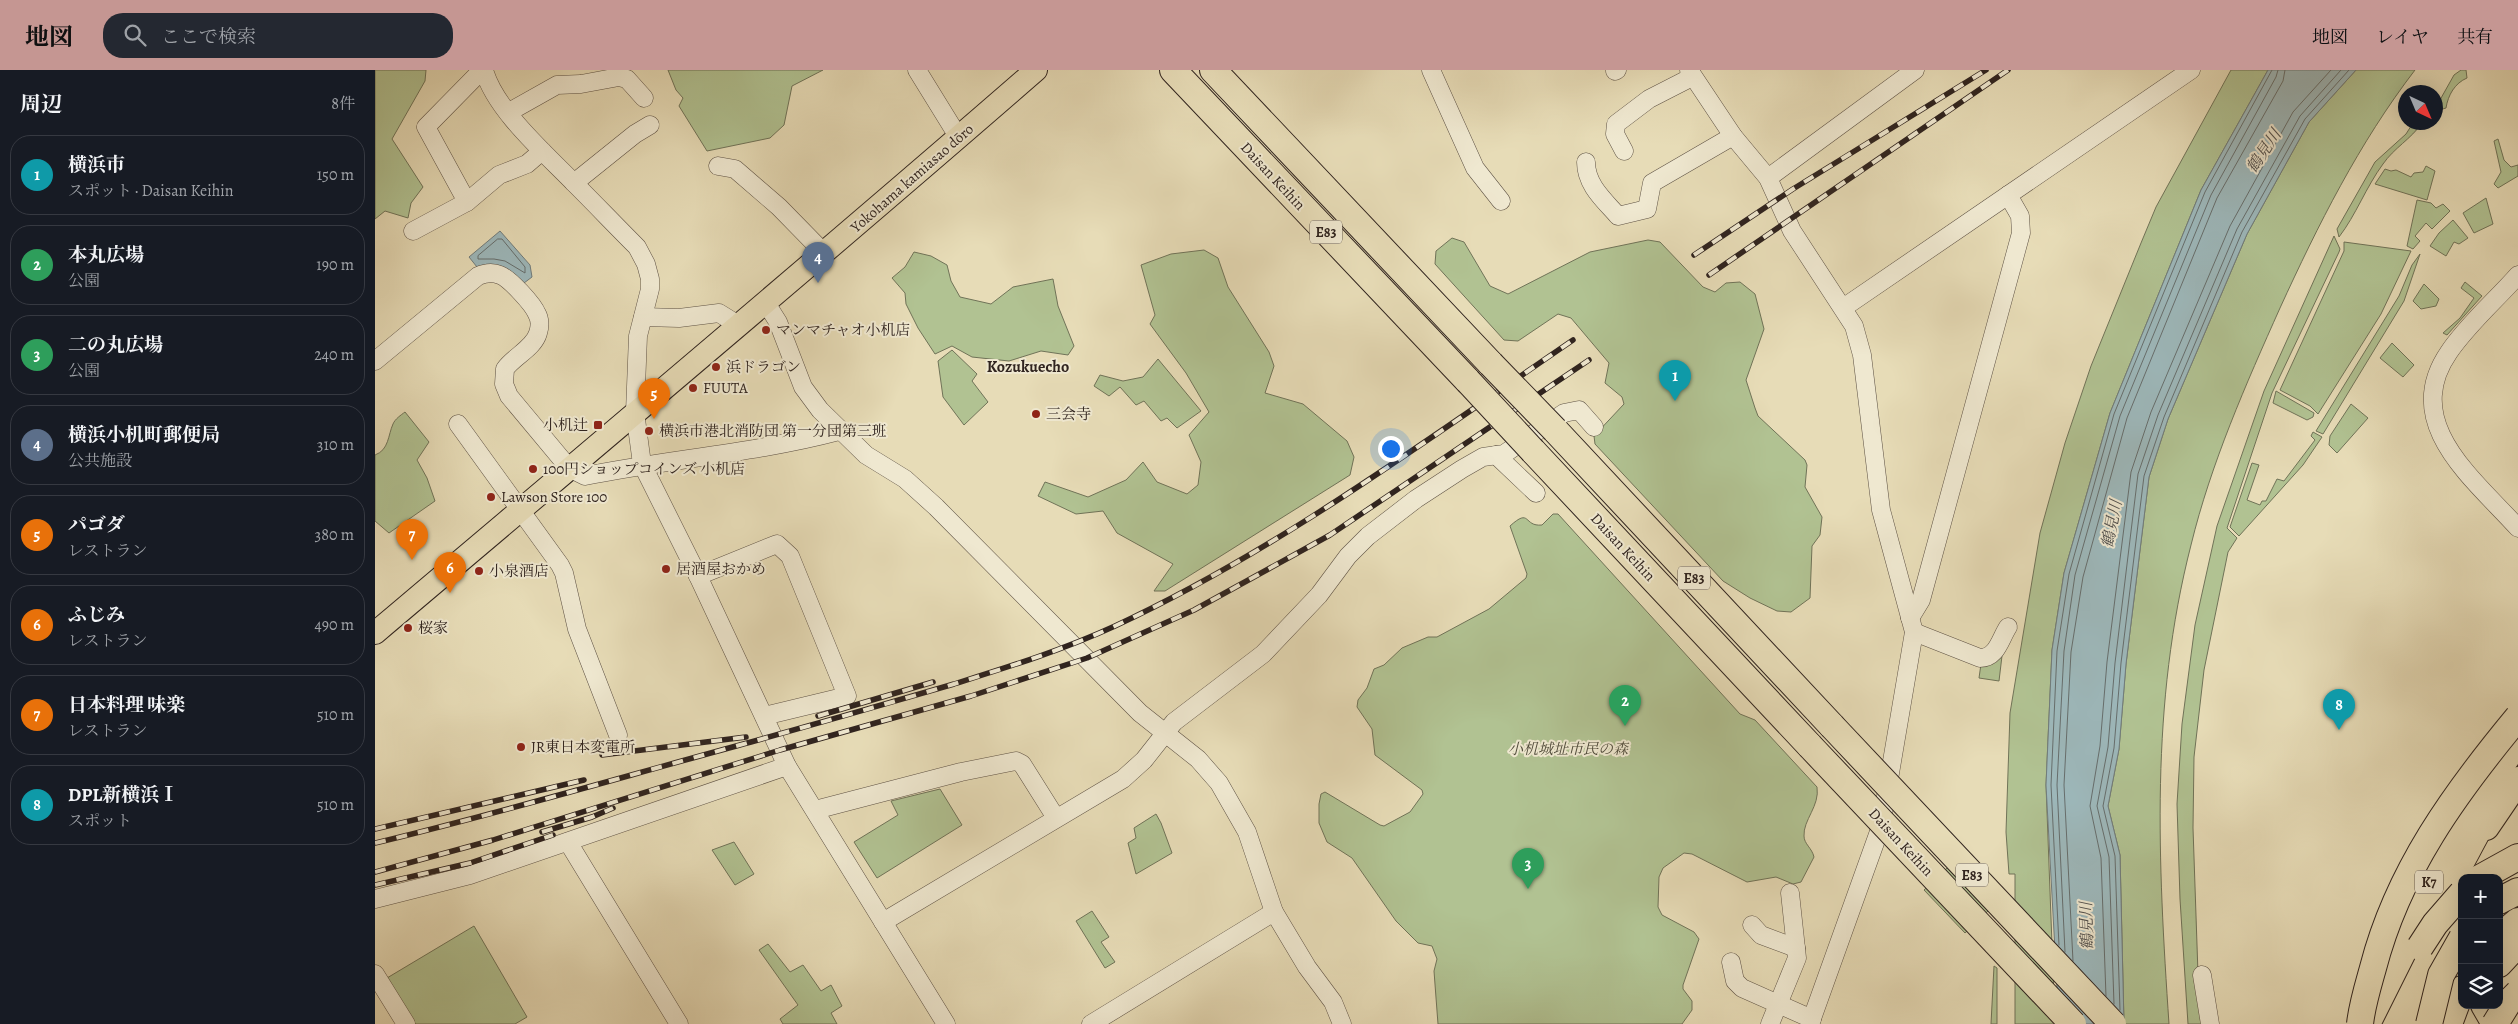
<!DOCTYPE html>
<html lang="ja">
<head>
<meta charset="utf-8">
<style>
  body { margin:0; font-family:Alegreya,"Noto Serif JP",serif; background:#242831; color:#f1f3f6 }
  .controls { position:absolute; right:15px; bottom:15px; display:grid; overflow:hidden; border-radius:10px; box-shadow:0 5px 20px #0002 }
  .controls button { width:45px; height:45px; display:grid; place-items:center; padding:0; border:0; border-bottom:1px solid #363941; background:#171b24; color:#f1f3f6; font:25px sans-serif }
  .compass { position:absolute; left:2023px; top:15px; width:45px; height:45px; border-radius:50%; background:#171b24; box-shadow:0 5px 20px #0002; rotate:136deg }
  .you { position:absolute; left:1015px; top:378px; width:18px; height:18px; margin:-12px; border:4px solid #fff; border-radius:50%; background:#1a73e8; box-shadow:0 0 0 8px #1a73e833 }
  .badge { display:grid; place-items:center; width:32px; height:32px; border-radius:50%; background:#c59692; color:#fff; font-size:16px; font-weight:700 }
  .pin { position:absolute; translate:-50% -41px; filter:drop-shadow(0 1px 2px #0008) }
  .pin::after { content:''; position:absolute; top:26px; width:18px; height:15px; background:inherit; clip-path:polygon(0 0,100% 0,50% 100%) }
  .list { margin:0; padding:0; list-style:none }
  h2 { display:flex; justify-content:space-between; align-items:center; height:65px; margin:0; padding:0 20px; font-size:21px }
  h2 small { font-size:16px; font-weight:400; color:#9ea1a6 }
  .list li { display:grid; grid-template-columns:32px 1fr auto; gap:15px; align-items:center; box-sizing:border-box; height:80px; margin:0 10px 10px; padding:0 10px; border:1px solid #363941; border-radius:20px }
  .list b { display:block; font-size:19px; white-space:nowrap }
  .list p { margin:0; font-size:16px; white-space:nowrap; color:#9ea1a6 }
  .list em { font-size:16px; font-style:normal; color:#9ea1a6 }
  .icon { flex:none; width:28px; height:28px; fill:none; stroke:currentColor; stroke-width:2; stroke-linecap:round; stroke-linejoin:round }
  .map { position:relative; flex:none; width:2143px; height:954px; overflow:hidden }
  header { display:flex; align-items:center; gap:30px; box-sizing:border-box; height:70px; padding:0 25px; background:#c59692; color:#111 }
  header strong { font-size:24px }
  nav { display:flex; gap:28px; margin-inline-start:auto; font-size:18px }
  .search { width:350px; height:45px; background:#242831; display:flex; align-items:center; gap:12px; box-sizing:border-box; padding:0 18px; border-radius:20px; color:#9ea1a6; font-size:19px }
  main { display:flex }
  aside { flex:1; background:#171b24 }
  .map>svg:first-child { display:block }
  .green { fill:#b1c292; stroke:#707358 }
  .water { fill:#9db8bb; stroke:#717d7d }
  .lines { fill:none; stroke-linecap:round; stroke-linejoin:round }
  .shore { stroke:#666e6d; stroke-width:1 }
  .minor-casing { stroke:#5e5245; stroke-width:19 }
  .major-casing { stroke:#30241f; stroke-width:24 }
  .highway-casing { stroke:#30241f; stroke-width:28 }
  .minor { stroke:#efe8d0; stroke-width:18 }
  .major { stroke:#e7dcb7; stroke-width:22 }
  .highway { stroke:#e7dcb7; stroke-width:26 }
  .rail-casing { stroke:#30241f; stroke-width:5.5 }
  .rail { stroke:#efe8d0; stroke-width:4; stroke-dasharray:11; stroke-linecap:butt }
  .highway-bridge-casing { stroke:#30241f; stroke-width:28; stroke-linecap:butt }
  .highway-bridge { stroke:#e7dcb7; stroke-width:26 }
  .poi-dot { fill:#8f2418; stroke:#efe8d0; stroke-width:2 }
  .labels { text-anchor:middle; dominant-baseline:central; stroke-width:4; stroke-linejoin:round; paint-order:stroke }
  .shield { fill:#efe8d0; stroke:#695f54; stroke-width:1 }
  .shield-label { font-size:14px; font-weight:bold; fill:#30241f }
  .street-label { font-size:15px; fill:#30241f; stroke:#efe8d0 }
  .poi-label { font-size:15px; fill:#30241f; stroke:#efe8d0; text-anchor:start }
  .park-label { font-size:15px; font-style:italic; fill:#504c3c; stroke:#efe8d0 }
  .water-label { font-size:16px; font-style:italic; fill:#51504e; stroke:#efe8d0 }
  .neighbourhood-label { font-size:16px; font-weight:bold; fill:#30241f; stroke:#efe8d0 }
</style>
</head>
<body>
<header>
<strong>地図</strong>
<div class="search"><svg class="icon" aria-label="search" viewBox="0 0 24 24"><circle cx="10" cy="10" r="6"/><path d="M15 15l6 6"/></svg>ここで検索</div>
<nav><a>地図</a><a>レイヤ</a><a>共有</a></nav>
</header>
<main>
<aside>
<h2>周辺<small>8件</small></h2>
<ul class="list">
<li><span class="badge" style="background:#0f9aa8">1</span><div><b>横浜市</b><p>スポット · Daisan Keihin</p></div><em>150 m</em></li>
<li><span class="badge" style="background:#2e9e5b">2</span><div><b>本丸広場</b><p>公園</p></div><em>190 m</em></li>
<li><span class="badge" style="background:#2e9e5b">3</span><div><b>二の丸広場</b><p>公園</p></div><em>240 m</em></li>
<li><span class="badge" style="background:#5c6f8a">4</span><div><b>横浜小机町郵便局</b><p>公共施設</p></div><em>310 m</em></li>
<li><span class="badge" style="background:#e8710a">5</span><div><b>パゴダ</b><p>レストラン</p></div><em>380 m</em></li>
<li><span class="badge" style="background:#e8710a">6</span><div><b>ふじみ</b><p>レストラン</p></div><em>490 m</em></li>
<li><span class="badge" style="background:#e8710a">7</span><div><b>日本料理 味楽</b><p>レストラン</p></div><em>510 m</em></li>
<li><span class="badge" style="background:#0f9aa8">8</span><div><b>DPL新横浜Ⅰ</b><p>スポット</p></div><em>510 m</em></li>
</ul>
</aside>
<div class="map">
<svg width="2143" height="954" viewBox="0 0 2143 954">
  <rect width="100%" height="100%" fill="#e7dcb7"/>
  <filter id="stains"><feTurbulence type="fractalNoise" baseFrequency=".004" numOctaves="4"/><feColorMatrix values="0 0 0 0 .2 0 0 0 0 .09 0 0 0 0 .02 0 0 0 .5 -.17"/></filter>
  <radialGradient id="worn" r=".72"><stop offset=".6" stop-color="#630" stop-opacity="0"/><stop offset="1" stop-color="#630" stop-opacity=".3"/></radialGradient>
  <g class="green">
    <polygon points="0,0 51,0 50,11 17,69 48,117 36,133 33,148 10,141 0,149"/>
    <polygon points="293,0 448,0 417,16 409,55 395,68 332,81 304,36 308,28 301,20"/>
    <polygon points="1856,0 1893,0 1826,120 1735,343 1689,503 1677,580 1671,715 1680,954 1640,954 1640,804 1634,804 1631,762 1635,643 1665,463 1690,373 1716,296 1766,173 1781,137"/>
    <path d="M1981 0H2040C1984 73 1943 155 1905 238 1871 314 1836 393 1816 475 1775 635 1783 791 1794 954H1749L1745 785 1733 736 1744 679 1751 594 1774 407 1793 349 1872 164 1934 52Z"/>
    <path d="M2086 0H2091L2092 8C2080 13 2073 25 2071 38L2061 41V37L2079 5Z"/>
    <path d="M2038 53H2047C2036 69 2019 78 2008 94 1991 117 1981 145 1964 167L1962 159 2000 92 2031 64Z"/>
    <polygon points="2123,69 2129,90 2136,97 2143,95 2143,106 2123,118 2119,114 2126,102 2119,71"/>
    <polygon points="2051,96 2060,101 2052,130 2000,114 2010,99 2016,101 2021,100 2036,107 2039,103 2048,102"/>
    <polygon points="2111,128 2118,154 2099,163 2088,143"/>
    <polygon points="2042,130 2056,133 2061,138 2068,134 2075,141 2057,159 2051,153 2040,166 2045,171 2038,179 2032,176"/>
    <polygon points="2078,150 2093,168 2084,174 2079,172 2071,186 2055,176 2064,163"/>
    <polygon points="1959,166 1965,179 1964,182 1897,323 1852,458 1862,468 1853,482 1829,600 1819,687 1818,758 1823,904 1831,954 1813,954 1805,829 1802,734 1807,654 1820,555 1842,456 1889,321"/>
    <polygon points="1077,168 1089,172 1115,216 1133,224 1215,182 1273,170 1285,172 1328,217 1340,222 1351,213 1365,212 1380,224 1389,259 1371,310 1380,338 1383,346 1430,390 1432,395 1430,417 1447,447 1445,465 1437,476 1435,528 1416,542 1402,541 1375,528 1348,511 1220,374 1219,366 1249,334 1247,327 1230,313 1234,293 1196,248 1183,244 1143,271 1129,270 1060,194 1061,181"/>
    <polygon points="1969,172 2036,181 2006,244 1943,344 1935,336 1905,320 1969,181"/>
    <polygon points="829,180 843,188 853,217 894,282 899,296 890,323 928,334 972,371 979,387 975,405 790,521 779,521 798,494 742,463 728,441 701,444 663,426 670,412 713,427 751,410 768,392 782,412 812,424 823,415 826,392 814,365 834,342 811,303 775,254 780,245 766,195 796,184"/>
    <polygon points="539,182 556,186 572,195 576,211 585,227 616,234 638,217 678,209 683,236 699,276 693,285 666,281 634,291 597,287 577,276 560,284 543,258 531,234 530,223 517,208 530,197"/>
    <polygon points="2045,184 2029,231 1948,364 1941,361 2024,226 2037,195"/>
    <polygon points="2090,212 2107,226 2072,265 2068,263 2085,248 2099,228 2086,218"/>
    <polygon points="2049,214 2064,229 2061,236 2046,239 2038,231"/>
    <polygon points="2017,273 2039,295 2028,307 2005,288"/>
    <polygon points="577,280 602,304 597,311 613,332 589,355 568,327 563,291"/>
    <polygon points="783,289 826,341 802,358 792,348 786,351 769,331 761,335 745,317 734,326 719,316 725,305 748,311 768,307"/>
    <polygon points="1901,321 1939,343 1938,347 1932,350 1898,333"/>
    <polygon points="1976,334 1993,348 1962,383 1954,375 1955,366"/>
    <path d="M30 342 54 372 42 390 52 408 60 431 14 463 0 451V385C14 380 13 365 18 354 20 349 26 345 30 342Z"/>
    <polygon points="1938,362 1947,367 1928,395 1864,466 1855,457 1877,393 1884,395 1872,430 1885,435 1887,431 1891,431 1902,409 1909,411 1940,370 1936,366"/>
    <path d="M1178 444H1183L1365 644 1380 650 1442 717C1445 736 1428 750 1429 766 1429 774 1437 778 1439 787L1426 812 1418 814 1401 807 1372 812 1317 784 1309 783 1288 798 1284 807 1283 837 1287 845 1319 862 1324 869 1308 915V919L1317 931V940L1307 954H1063L1059 901 1062 889 1057 876 1043 873 1021 851 977 788 952 772 944 753V734L946 724 950 722 1005 755 1009 756 1035 742 1048 724 1047 720 1000 685 997 659 982 637 983 630 992 618 999 599 1009 595 1027 578 1053 567H1062L1114 539 1151 508 1152 504 1135 456C1156 437 1148 457 1167 455Z"/>
    <polygon points="1629,569 1624,611 1604,608 1606,594"/>
    <polygon points="565,719 587,755 502,808 479,772 523,745 516,731"/>
    <polygon points="781,744 786,753 797,783 761,804 753,773 761,768 759,758"/>
    <polygon points="359,772 379,804 360,815 337,780"/>
    <polygon points="1572,798 1613,841 1590,863 1549,820"/>
    <polygon points="717,841 734,867 726,872 740,892 730,898 701,851"/>
    <polygon points="99,856 152,947 140,954 40,954 12,908"/>
    <polygon points="393,874 415,902 428,895 446,921 456,915 467,936 456,943 462,954 408,954 405,949 423,935 384,880"/>
    <polygon points="1619,896 1622,898 1622,954 1616,954"/>
  </g>
  <g class="water">
    <polygon points="1893,0 1981,0 1934,52 1872,164 1793,349 1774,407 1751,594 1744,679 1733,736 1745,785 1749,954 1684,954 1671,715 1677,580 1689,503 1735,343 1826,120"/>
    <path d="M125 161 155 195 157 207 149 213C136 199 122 190 102 197L94 187Z"/>
  </g>
  <g class="lines">
    <g class="shore">
      <polygon points="123,169 127,169 150,197 150,203 130,191 119,189 103,189 103,186"/>
      <polyline points="1684,875 1676,715 1682,581 1694,504 1739,344 1830,122 1897,0"/>
      <polyline points="1690,882 1682,715 1689,581 1700,505 1745,346 1836,125 1901,7 1903,0"/>
      <polyline points="1698,891 1689,715 1696,582 1708,507 1752,348 1842,128 1908,11 1910,0"/>
      <polyline points="1731,926 1726,788 1715,736 1725,676 1732,592 1756,402 1776,342 1855,156 1918,42 1956,0"/>
      <polyline points="1739,934 1734,787 1722,736 1733,677 1740,593 1763,404 1783,345 1862,159 1925,46 1966,0"/>
      <polyline points="1745,940 1740,786 1728,736 1739,678 1746,593 1769,406 1789,347 1867,162 1930,49 1974,0"/>
    </g>
    <g class="minor-casing">
      <g id="minor">
        <path d="M109 0C120 40 171 84 200 114 221 135 241 156 262 177L271 194 275 209V219L263 266 260 342 267 394 323 506 412 696 571 954"/>
        <polyline points="542,0 584,68"/>
        <polyline points="1056,0 1100,98 1126,131"/>
        <polyline points="1314,0 1358,66 1393,108 1417,161 1479,256 1487,285 1506,440 1539,562 1506,756 1435,954"/>
        <polyline points="1240,1 1242,0"/>
        <polyline points="134,42 182,15 206,14 244,7 252,9 269,28"/>
        <polyline points="1249,81 1240,64 1241,54 1274,29 1317,7"/>
        <path d="M1211 92C1211 115 1229 130 1243 146L1272 139 1277 113 1358 66"/>
        <polyline points="343,96 360,99 404,137 449,183"/>
        <polyline points="1393,108 1540,0"/>
        <polyline points="199,113 260,64 275,55"/>
        <polyline points="92,132 51,57 107,0"/>
        <polyline points="38,161 92,132 124,105 152,94 167,81"/>
        <path d="M2143 205C2121 230 2093 254 2074 282 2025 353 2098 408 2143 458"/>
        <polyline points="391,233 403,252 428,317 445,340 491,385 530,409 561,437 765,643 823,689 844,713 872,762 899,842 932,897 958,932 967,954"/>
        <polyline points="1468,238 1816,0"/>
        <polyline points="268,247 304,248 344,243 365,256"/>
        <path d="M0 291 103 206C110 203 118 202 125 205 135 209 158 234 162 244 165 249 165 257 163 263 159 278 138 287 130 299L129 314 134 326 194 398 210 406C294 389 381 383 464 361"/>
        <polyline points="83,354 185,495 189,503 202,559 243,665"/>
        <polyline points="1121,385 1161,423"/>
        <polyline points="323,506 402,474 415,486 472,626 389,646"/>
        <polyline points="1535,548 1546,530 1646,163 1645,146 1633,125"/>
        <path d="M1539 562 1605 588C1622 588 1625 569 1633 557"/>
        <polyline points="440,740 586,702 641,691 647,694 681,748"/>
        <polyline points="193,772 304,954"/>
        <polyline points="0,829 95,805 412,696"/>
        <polyline points="508,852 748,709 769,690 799,652 888,584 944,525 973,486 993,466 1041,429 1087,399 1108,387 1129,384 1189,343 1204,340 1219,357"/>
        <polyline points="1377,855 1386,865 1421,878"/>
        <polyline points="1356,892 1360,911 1367,918 1437,949"/>
        <polyline points="0,904 31,954"/>
        <polyline points="1827,905 1835,954"/>
        <polyline points="716,954 899,842"/>
        <polyline points="1395,954 1422,888 1415,823"/>
      </g>
    </g>
    <g class="major-casing">
      <path id="major" d="M0 563C221 376 443 190 661 0"/>
    </g>
    <g class="highway-casing">
      <g id="highway">
        <polyline points="798,0 1093,311"/>
        <polyline points="838,0 1116,294"/>
        <polyline points="1180,360 1457,656"/>
        <polyline points="1158,381 1435,676"/>
        <polyline points="2111,757 2143,710"/>
        <polyline points="2105,808 2143,787"/>
        <polyline points="2124,831 2143,821"/>
        <polyline points="2053,854 2115,738"/>
        <polyline points="2124,867 2143,851"/>
        <polyline points="2017,869 2076,764 2143,672"/>
        <polyline points="2124,894 2143,874"/>
        <polyline points="2109,935 2120,954"/>
        <polyline points="1992,954 2042,854"/>
        <polyline points="2074,954 2087,919"/>
      </g>
    </g>
    <use href="#minor" class="minor"/>
    <use href="#major" class="major"/>
    <use href="#highway" class="highway"/>
    <g class="rail-casing">
      <g id="rail">
        <polyline points="1319,185 1418,119 1611,0"/>
        <polyline points="1334,205 1633,0"/>
        <polyline points="443,646 558,612"/>
        <polyline points="227,685 371,667"/>
        <polyline points="0,759 209,710"/>
        <polyline points="167,762 217,747 238,738"/>
        <path d="M0 773C126 743 250 706 376 672 444 653 511 634 579 614 633 597 688 580 740 556 903 480 1050 371 1198 270"/>
        <polyline points="0,802 118,770 405,680 596,626 712,588 819,540 955,465 1214,290"/>
        <polyline points="0,815 95,793 178,765"/>
      </g>
    </g>
    <use href="#rail" class="rail"/>
    <g class="highway-bridge-casing">
      <g id="highway-bridge">
        <polyline points="1116,294 1180,360"/>
        <polyline points="1093,311 1158,381"/>
        <polyline points="1457,656 1738,954"/>
        <polyline points="1435,676 1698,954"/>
        <polyline points="2045,877 2060,854 2087,823"/>
        <path d="M1985 954C1987 935 1993 916 1998 898 2023 801 2080 723 2143 647"/>
        <polyline points="2054,954 2066,905 2087,868"/>
        <polyline points="2120,954 2133,933 2143,923"/>
      </g>
    </g>
    <use href="#highway-bridge" class="highway-bridge"/>
  </g>
  <g class="poi-dot">
    <circle cx="391" cy="260" r="5"/>
    <circle cx="341" cy="297" r="5"/>
    <circle cx="318" cy="318" r="5"/>
    <circle cx="661" cy="344" r="5"/>
    <rect x="218" y="350" width="10" height="10" rx="2.5"/>
    <circle cx="274" cy="361" r="5"/>
    <circle cx="158" cy="399" r="5"/>
    <circle cx="116" cy="427" r="5"/>
    <circle cx="291" cy="499" r="5"/>
    <circle cx="104" cy="501" r="5"/>
    <circle cx="33" cy="558" r="5"/>
    <circle cx="146" cy="677" r="5"/>
  </g>
  <g class="labels">
    <g class="shield">
      <rect x="935" y="150.5" width="32" height="23" rx="4"/>
      <rect x="1303" y="496.5" width="32" height="23" rx="4"/>
      <rect x="1581" y="793.5" width="32" height="23" rx="4"/>
      <rect x="2040" y="800.5" width="28" height="23" rx="4"/>
    </g>
    <g class="shield-label">
      <text x="951" y="162">E83</text>
      <text x="1319" y="508">E83</text>
      <text x="1597" y="805">E83</text>
      <text x="2054" y="812">K7</text>
    </g>
    <g class="street-label">
      <text transform="translate(898 106) rotate(47)">Daisan Keihin</text>
      <text transform="translate(537 108) rotate(-41)">Yokohama kamiasao dōro</text>
      <text transform="translate(1248 477) rotate(47)">Daisan Keihin</text>
      <text transform="translate(1526 772) rotate(47)">Daisan Keihin</text>
    </g>
    <g class="poi-label">
      <text x="401" y="260">マンマチャオ小机店</text>
      <text x="351" y="297">浜ドラゴン</text>
      <text x="328" y="318">FUUTA</text>
      <text x="671" y="344">三会寺</text>
      <text x="213" y="355" text-anchor="end">小机辻</text>
      <text x="284" y="361">横浜市港北消防団 第一分団第三班</text>
      <text x="168" y="399">100円ショップコインズ 小机店</text>
      <text x="126" y="427">Lawson Store 100</text>
      <text x="301" y="499">居酒屋おかめ</text>
      <text x="114" y="501">小泉酒店</text>
      <text x="43" y="558">桜家</text>
      <text x="156" y="677">JR東日本変電所</text>
    </g>
    <g class="park-label">
      <text x="1193" y="679">小机城址市民の森</text>
    </g>
    <g class="water-label">
      <text transform="translate(1889 81) rotate(-56)">鶴見川</text>
      <text transform="translate(1737 454) rotate(-79)">鶴見川</text>
      <text transform="translate(1712 856) rotate(-92)">鶴見川</text>
    </g>
    <g class="neighbourhood-label">
      <text x="653" y="297">Kozukuecho</text>
    </g>
  </g>
  <rect width="100%" height="100%" filter="url(#stains)"/>
  <rect width="100%" height="100%" fill="url(#worn)"/>
</svg>
<div class="controls">
<button>+</button>
<button>−</button>
<button><svg class="icon" aria-label="layers" viewBox="0 0 24 24"><path d="M12 4l9 5-9 5-9-5zM3 14l9 5 9-5"/></svg></button>
</div>
<svg class="compass" viewBox="-18 -18 36 36"><path d="M0-13l5 13h-10z" fill="#e53935"/><path d="M0 13l5-13h-10z" fill="#9ea1a6"/></svg>
<div class="you"></div>
<div class="pin badge" style="left:1300px;top:331px;background:#0f9aa8">1</div>
<div class="pin badge" style="left:1250px;top:656px;background:#2e9e5b">2</div>
<div class="pin badge" style="left:1153px;top:819px;background:#2e9e5b">3</div>
<div class="pin badge" style="left:443px;top:213px;background:#5c6f8a">4</div>
<div class="pin badge" style="left:279px;top:349px;background:#e8710a">5</div>
<div class="pin badge" style="left:75px;top:523px;background:#e8710a">6</div>
<div class="pin badge" style="left:37px;top:490px;background:#e8710a">7</div>
<div class="pin badge" style="left:1964px;top:660px;background:#0f9aa8">8</div>
</div>
</main>
</body>
</html>
